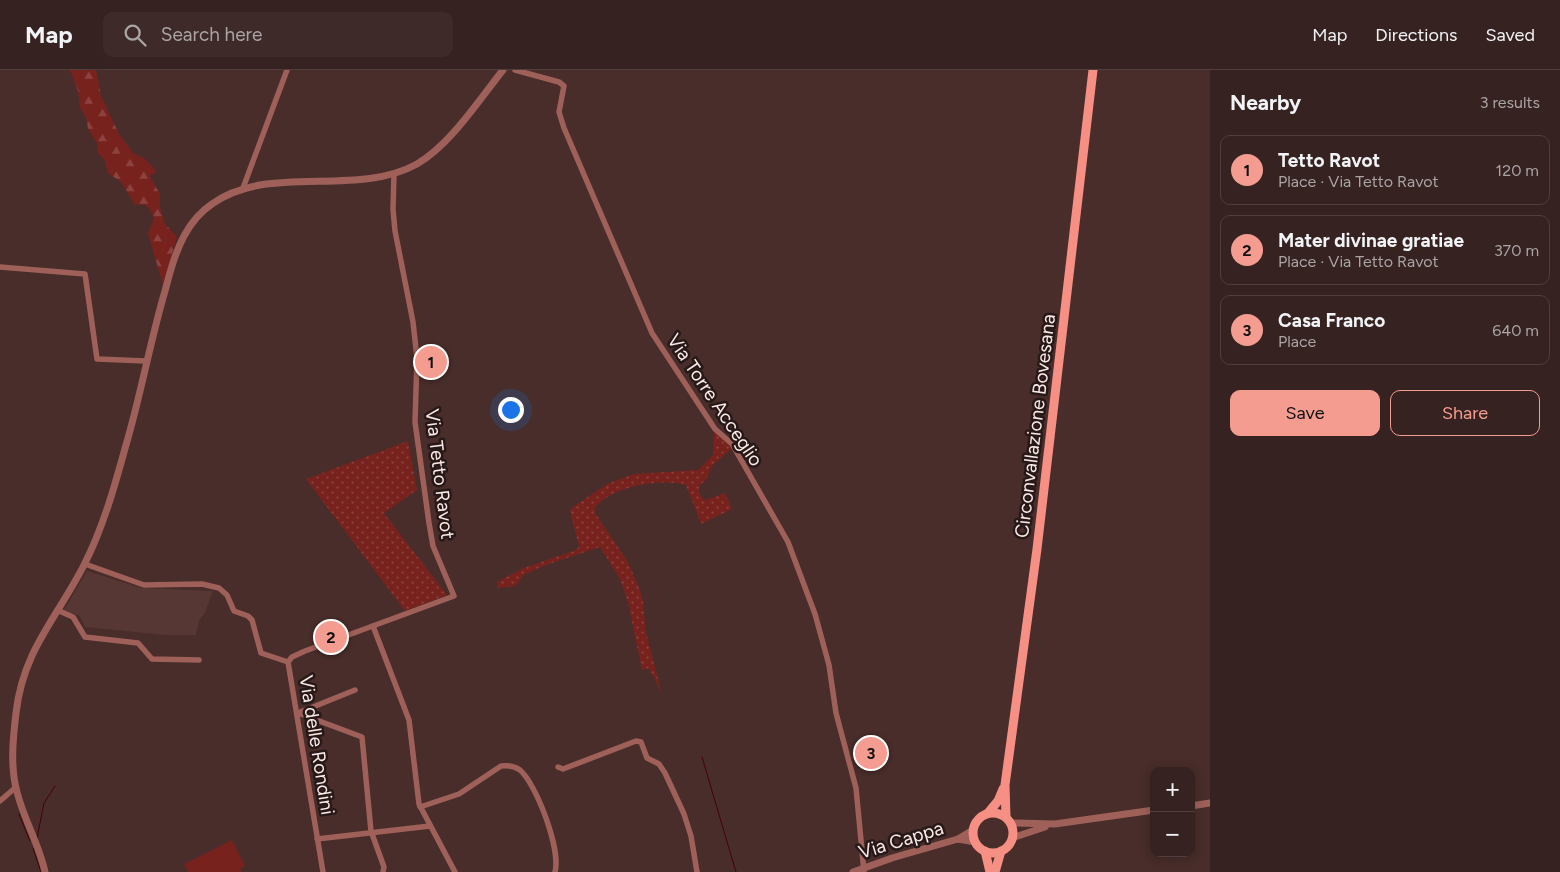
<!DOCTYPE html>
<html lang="en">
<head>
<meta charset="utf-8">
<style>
  body { margin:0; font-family:Figtree,sans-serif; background:#3d2a29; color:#f1f3f6 }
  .controls { position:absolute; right:15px; bottom:15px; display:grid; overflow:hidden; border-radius:10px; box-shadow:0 2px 12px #0003 }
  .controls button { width:45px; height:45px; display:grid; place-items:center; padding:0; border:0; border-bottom:1px solid #503f3e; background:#362220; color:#f1f3f6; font:25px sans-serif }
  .you { position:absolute; left:510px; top:339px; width:18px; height:18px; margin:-12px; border:4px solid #fff; border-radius:50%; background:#1a73e8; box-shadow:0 0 0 8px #1a73e833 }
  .badge { display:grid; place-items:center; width:32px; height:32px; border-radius:50%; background:#f59c91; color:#111; font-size:16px; font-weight:700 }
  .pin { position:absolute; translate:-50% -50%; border:2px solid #fff; box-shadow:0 1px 5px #0006 }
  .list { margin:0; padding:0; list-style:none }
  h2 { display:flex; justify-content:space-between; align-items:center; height:65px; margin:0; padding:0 20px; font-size:21px }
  h2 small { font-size:16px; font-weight:400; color:#aaa4a5 }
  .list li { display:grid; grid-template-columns:32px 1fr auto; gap:15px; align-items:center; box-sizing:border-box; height:70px; margin:0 10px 10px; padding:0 10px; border:1px solid #503f3e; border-radius:10px }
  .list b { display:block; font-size:19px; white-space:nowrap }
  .list p { margin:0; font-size:16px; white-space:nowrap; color:#aaa4a5 }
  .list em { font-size:16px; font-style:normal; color:#aaa4a5 }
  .actions { display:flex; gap:10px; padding:15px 20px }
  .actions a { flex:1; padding:11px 0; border:1px solid #f59c91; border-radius:10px; text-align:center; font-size:18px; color:#f59c91 }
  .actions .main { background:#f59c91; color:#111 }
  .icon { flex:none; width:28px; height:28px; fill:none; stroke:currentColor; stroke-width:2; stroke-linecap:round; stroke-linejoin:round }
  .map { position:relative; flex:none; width:1210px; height:802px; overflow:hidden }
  header { display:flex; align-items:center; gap:30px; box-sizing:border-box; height:70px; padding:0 25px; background:#362220; border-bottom:1px solid #503f3e }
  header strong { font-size:24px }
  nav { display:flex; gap:28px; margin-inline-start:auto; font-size:18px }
  .search { width:350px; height:45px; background:#3d2a29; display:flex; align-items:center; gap:12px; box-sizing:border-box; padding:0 18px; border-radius:10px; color:#aaa4a5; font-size:19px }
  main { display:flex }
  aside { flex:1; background:#362220 }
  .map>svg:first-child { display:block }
  .built { fill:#573733 }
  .grass { fill:url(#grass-dots) }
  .forest { fill:url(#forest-firs) }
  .park { fill:#78221e }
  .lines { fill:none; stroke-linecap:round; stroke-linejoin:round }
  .stream { stroke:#460103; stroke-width:1 }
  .minor { stroke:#9f6059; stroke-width:5.5 }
  .tertiary { stroke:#9f6059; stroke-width:7 }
  .primary { stroke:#f69084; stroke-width:9 }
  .labels { text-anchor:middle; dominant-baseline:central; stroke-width:5; stroke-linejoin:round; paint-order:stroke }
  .street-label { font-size:19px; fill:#fbe9e7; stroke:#261918 }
</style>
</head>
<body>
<header>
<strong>Map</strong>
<div class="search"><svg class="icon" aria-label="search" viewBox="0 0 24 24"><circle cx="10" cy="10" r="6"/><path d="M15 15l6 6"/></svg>Search here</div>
<nav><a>Map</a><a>Directions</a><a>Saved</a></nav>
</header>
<main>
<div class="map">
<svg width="1210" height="802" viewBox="0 0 1210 802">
  <defs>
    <pattern id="grass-dots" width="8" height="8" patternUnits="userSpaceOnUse" patternTransform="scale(1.25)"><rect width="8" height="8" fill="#78221e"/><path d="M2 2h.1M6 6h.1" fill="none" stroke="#8c423f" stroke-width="1.8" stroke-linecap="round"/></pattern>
    <pattern id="forest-firs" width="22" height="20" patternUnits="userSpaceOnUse" patternTransform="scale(1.25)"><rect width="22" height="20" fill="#78221e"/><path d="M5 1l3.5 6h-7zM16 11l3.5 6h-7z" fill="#8c423f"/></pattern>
  </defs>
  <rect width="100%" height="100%" fill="#482d2a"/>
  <polygon class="built" points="87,501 141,518 213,521 205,542 199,551 196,565 165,565 85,557 80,546 64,540"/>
  <g class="grass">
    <path d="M714 360 732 378 712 396 706 410 699 416V423L705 430 725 423 732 439 701 454 686 415C660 408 612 416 595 438V443L628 492 640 520 643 532 646 563 662 624 649 598 642 600 628 532 620 509 600 477 543 496 524 505 515 516 498 518 497 512 524 498 576 480 579 476 570 441 573 437 607 414 634 404 698 400 713 385Z"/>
    <polygon points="408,371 417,420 384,443 447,525 405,541 306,409"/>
  </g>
  <path class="forest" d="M70 0H96L101 26 119 64 133 83 145 89 156 100 155 104 149 105 160 124V138L165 154 177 167 163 215 148 163 154 148C150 138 147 133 135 135L121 112 108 103 105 91 98 83 97 73 88 59 86 47 80 38 78 21Z"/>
  <polygon class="park" points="232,770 245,796 240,799 242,802 188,802 184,794"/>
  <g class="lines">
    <g class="stream">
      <polyline points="702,687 736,802"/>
      <polyline points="19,744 30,771"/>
      <polyline points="37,768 44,733 55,716"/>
      <polyline points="33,778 41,802"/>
    </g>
    <g class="minor">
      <polyline points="515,0 559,12 564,16 559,42 564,58 652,263 715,359 732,374 788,472 815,544 829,595 836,643 856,718 864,802"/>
      <polyline points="243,118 287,0"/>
      <polyline points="0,197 85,204 97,289 146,291"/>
      <polyline points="85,494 144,515 202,514 219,518 227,525 234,541 248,546 252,550 261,583 288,592"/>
      <polyline points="57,540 73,547 85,567 138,573 152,589 199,590"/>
      <polyline points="373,556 409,650 419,734 455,802"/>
      <polyline points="288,592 292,587 305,581 454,526 433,476 429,453 415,352 417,288 413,252 395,161 393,139 394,104"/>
      <polyline points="288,592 323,802"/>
      <polyline points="298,643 362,667 371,761 384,797 383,802"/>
      <polyline points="298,643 355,620"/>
      <polyline points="558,697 563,699 636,671 641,672 647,688 659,694 665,703 684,744 691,766 697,802"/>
      <polyline points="0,731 15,718"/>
      <path d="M420 737 459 724 501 696C508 695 514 696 520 700 537 715 561 780 555 802"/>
      <polyline points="317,769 430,756"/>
    </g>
    <g class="tertiary">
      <polyline points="1191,736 1210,733"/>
      <polyline points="1011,753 1055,754 1154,740"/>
      <polyline points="1012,768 1045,757"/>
      <polyline points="958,769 973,760"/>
      <path d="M45 802C39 774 24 750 17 722 10 697 13 668 16 643 23 580 57 548 84 495 103 458 115 415 126 375 141 324 150 272 165 221 170 202 175 183 184 166 191 153 200 142 212 134 268 93 356 128 417 94 450 75 479 30 503 0"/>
      <polyline points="853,802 892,788 958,769 975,772"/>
    </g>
    <g class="primary">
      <circle cx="993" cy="763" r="20"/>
      <polyline points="988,743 998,731 1003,719"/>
      <polyline points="1006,747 1005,715 1037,479 1093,0"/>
      <polyline points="985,781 990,802"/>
      <polyline points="995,802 1001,781"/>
    </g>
  </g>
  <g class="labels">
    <g class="street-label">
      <text transform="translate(715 330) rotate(56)">Via Torre Acceglio</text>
      <text transform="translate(1035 356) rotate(-83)">Circonvallazione Bovesana</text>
      <text transform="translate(440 404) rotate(83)">Via Tetto Ravot</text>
      <text transform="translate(317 675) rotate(81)">Via delle Rondini</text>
      <text transform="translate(901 770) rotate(-17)">Via Cappa</text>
    </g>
  </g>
</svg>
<div class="controls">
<button>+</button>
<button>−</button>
</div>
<div class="you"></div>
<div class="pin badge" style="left:431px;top:292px">1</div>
<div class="pin badge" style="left:331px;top:567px">2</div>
<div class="pin badge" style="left:871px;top:683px">3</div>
</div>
<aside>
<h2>Nearby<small>3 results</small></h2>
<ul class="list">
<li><span class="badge">1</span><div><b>Tetto Ravot</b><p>Place · Via Tetto Ravot</p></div><em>120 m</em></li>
<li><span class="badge">2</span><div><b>Mater divinae gratiae</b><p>Place · Via Tetto Ravot</p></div><em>370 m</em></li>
<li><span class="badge">3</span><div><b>Casa Franco</b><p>Place</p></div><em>640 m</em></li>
</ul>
<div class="actions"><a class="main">Save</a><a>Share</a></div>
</aside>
</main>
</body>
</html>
